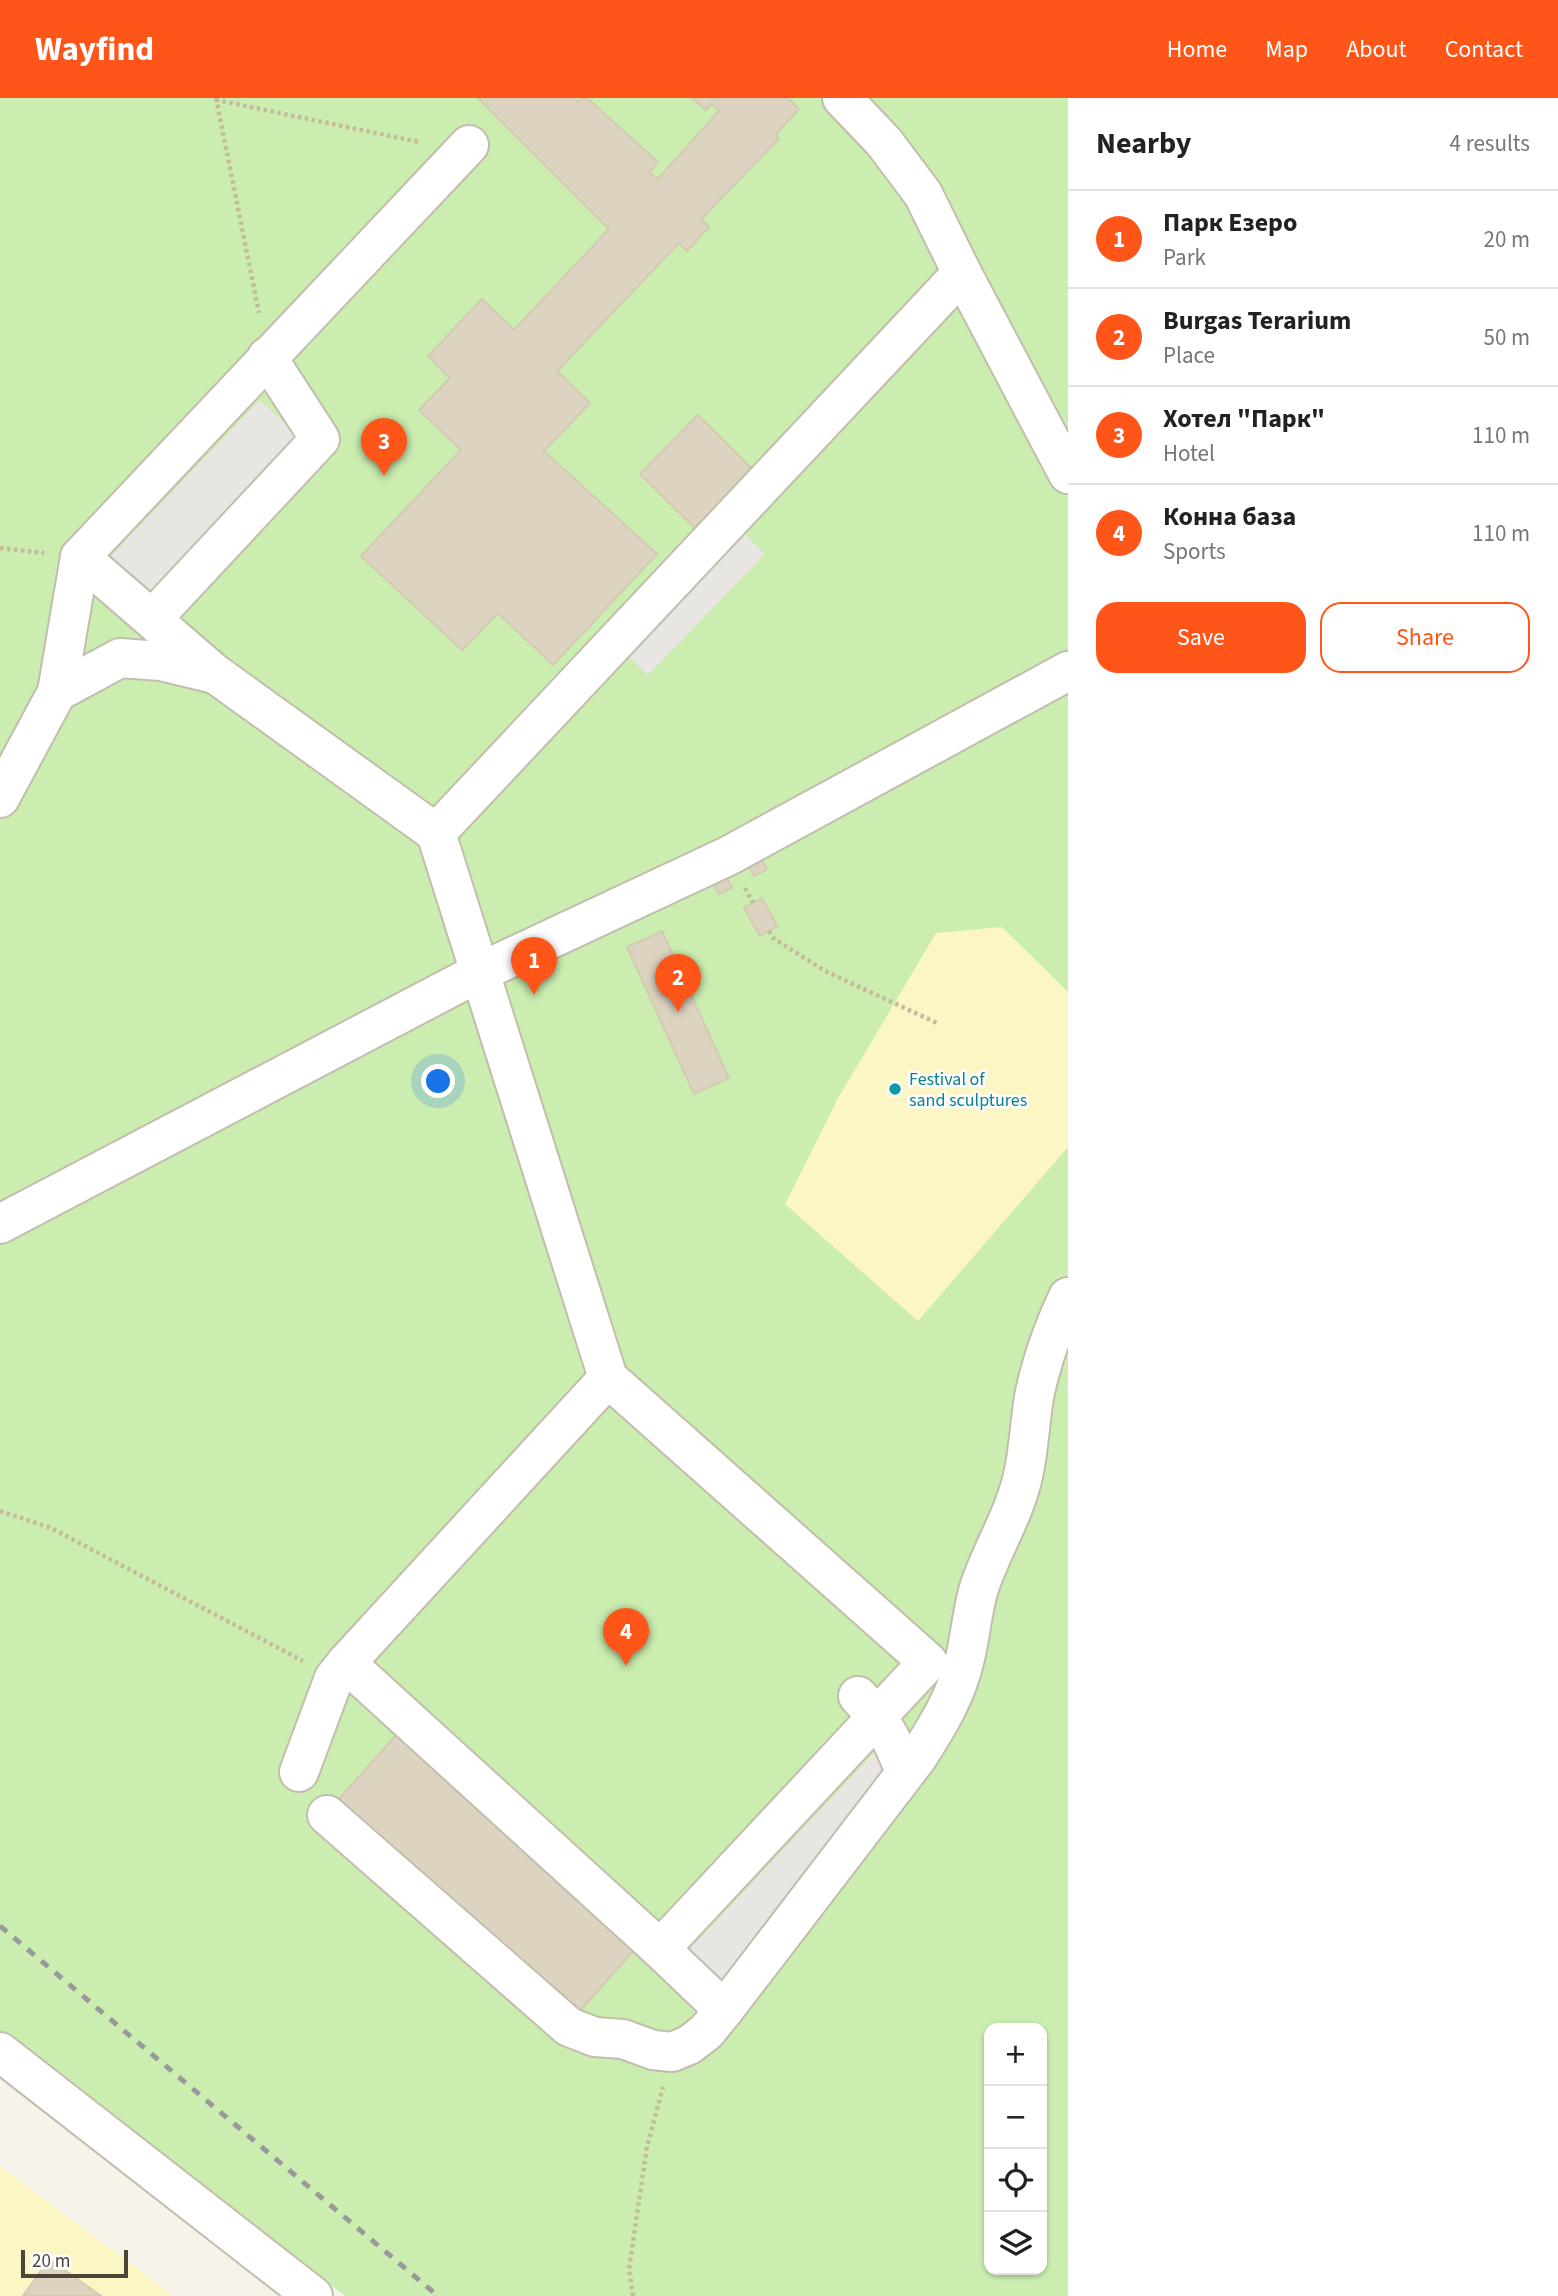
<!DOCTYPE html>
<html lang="en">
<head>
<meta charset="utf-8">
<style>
  body { margin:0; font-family:"Source Sans 3",sans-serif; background:#f2f2f2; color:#222 }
  .controls { position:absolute; right:21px; bottom:21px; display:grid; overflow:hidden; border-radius:14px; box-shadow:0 2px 5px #0004 }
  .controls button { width:63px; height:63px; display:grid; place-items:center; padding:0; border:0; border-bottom:2px solid #e0e0e0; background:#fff; color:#222; font:35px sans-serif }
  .scale { position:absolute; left:21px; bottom:18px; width:107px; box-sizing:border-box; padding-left:7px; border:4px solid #4b4537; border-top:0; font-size:19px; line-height:24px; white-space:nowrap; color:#4b4537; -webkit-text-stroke:5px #fff; paint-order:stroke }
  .you { position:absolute; left:439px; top:984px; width:24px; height:24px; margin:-18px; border:5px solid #fff; border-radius:50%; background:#1a73e8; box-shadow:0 0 0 10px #1a73e833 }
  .badge { display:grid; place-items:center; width:46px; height:46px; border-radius:50%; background:#ff5518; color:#fff; font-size:23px; font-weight:700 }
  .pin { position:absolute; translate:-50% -58px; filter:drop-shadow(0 2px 4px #0008) }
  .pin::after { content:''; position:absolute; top:37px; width:24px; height:21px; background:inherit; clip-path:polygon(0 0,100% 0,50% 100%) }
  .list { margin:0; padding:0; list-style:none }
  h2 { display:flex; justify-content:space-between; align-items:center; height:91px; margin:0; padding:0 28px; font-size:30px }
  h2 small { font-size:23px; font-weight:400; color:#767676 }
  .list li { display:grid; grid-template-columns:46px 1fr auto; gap:21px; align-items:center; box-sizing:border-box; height:98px; padding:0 28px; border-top:2px solid #e0e0e0 }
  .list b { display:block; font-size:26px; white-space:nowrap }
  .list p { margin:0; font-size:23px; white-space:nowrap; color:#767676 }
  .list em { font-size:23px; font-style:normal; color:#767676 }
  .actions { display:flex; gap:14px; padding:21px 28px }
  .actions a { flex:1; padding:16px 0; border:2px solid #ff5518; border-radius:21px; text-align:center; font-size:24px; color:#ff5518 }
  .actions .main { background:#ff5518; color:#fff }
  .icon { flex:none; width:38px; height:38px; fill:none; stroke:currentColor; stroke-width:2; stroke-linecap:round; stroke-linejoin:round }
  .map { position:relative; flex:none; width:1068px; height:2198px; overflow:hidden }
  header { display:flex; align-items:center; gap:42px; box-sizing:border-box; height:98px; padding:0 35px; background:#ff5518; color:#fff }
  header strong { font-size:33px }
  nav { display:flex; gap:38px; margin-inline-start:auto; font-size:24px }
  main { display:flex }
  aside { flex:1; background:#fff }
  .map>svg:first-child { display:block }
  .green { fill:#cbedb0; fill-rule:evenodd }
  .sand { fill:#fcf6c4 }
  .parking { fill:#e7e6e2 }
  .building { fill:#dcd4c1; stroke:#d4cab1; stroke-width:2 }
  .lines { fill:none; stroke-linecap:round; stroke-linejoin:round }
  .minor-casing { stroke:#c2bdac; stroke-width:42 }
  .path { stroke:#c5bb9c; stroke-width:4.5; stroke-dasharray:3.5 3.5; stroke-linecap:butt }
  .minor { stroke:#fff; stroke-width:38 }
  .rail { stroke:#999; stroke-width:5; stroke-dasharray:9 9; stroke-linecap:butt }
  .culture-dot { fill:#0f9aa8; stroke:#fff; stroke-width:2.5 }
  .labels { text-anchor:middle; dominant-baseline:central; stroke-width:5; stroke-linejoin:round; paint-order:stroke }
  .culture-label { font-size:18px; fill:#0d838f; stroke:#fff; text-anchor:start }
</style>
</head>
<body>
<header>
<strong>Wayfind</strong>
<nav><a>Home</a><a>Map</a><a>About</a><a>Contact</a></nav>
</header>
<main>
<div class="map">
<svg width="1068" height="2198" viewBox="0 0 1068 2198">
  <rect width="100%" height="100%" fill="#f6f4ea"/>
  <path class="green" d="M0 0H1068V2198H345L0 1934ZM989 1930H1042V2172H989Z"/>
  <g class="sand">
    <polygon points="1002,829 1068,894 1068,1049 918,1223 785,1106 837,1002 936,835"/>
    <polygon points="0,2068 174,2198 0,2198"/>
  </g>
  <g class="parking">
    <polygon points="260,302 311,350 161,508 110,459"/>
    <polygon points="743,434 765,456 648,577 626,556"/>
    <polygon points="875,1654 901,1680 734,1899 687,1854"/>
  </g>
  <g class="building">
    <polygon points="478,0 574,0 578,4 581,0 587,0 658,64 649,74 658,81 719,13 711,6 706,12 692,0 788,0 799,11 776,36 779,41 701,121 709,129 687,153 679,145 557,273 590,305 544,353 657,456 553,567 498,515 462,552 361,458 461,352 419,312 450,280 428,258 482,201 514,232 609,131"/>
    <polygon points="698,317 759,378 701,436 640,376"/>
    <polygon points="757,753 767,771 754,778 744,759"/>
    <polygon points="723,771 732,790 719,796 709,778"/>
    <polygon points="762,800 777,828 760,838 744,810"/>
    <polygon points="662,833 729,980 694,996 627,849"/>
    <polygon points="396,1637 635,1851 572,1922 332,1709"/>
    <polygon points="49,2161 101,2198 23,2198"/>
  </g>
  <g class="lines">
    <g class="minor-casing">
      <g id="minor">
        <polyline points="842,0 884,44 923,96 962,175"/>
        <polyline points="80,459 214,575 436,735 962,175 1068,376"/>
        <polyline points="153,520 320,341 267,259"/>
        <polyline points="57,594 120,560 161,563 211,575"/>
        <polyline points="0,700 57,594 80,459 469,47"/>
        <polyline points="436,735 608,1280 928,1564 660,1851 346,1565 608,1280"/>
        <polyline points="0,1126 478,875 728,758 1068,573"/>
        <path d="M858 1598C884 1625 892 1640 905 1674"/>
        <polyline points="299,1674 334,1580 346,1565"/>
        <polyline points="327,1717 569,1929 595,1939 623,1941 653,1952 672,1954 689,1947 706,1934 724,1912"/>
        <path d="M660 1851 724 1912 917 1660C937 1629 957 1597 965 1560 971 1536 972 1511 980 1487 993 1449 1016 1414 1024 1373 1029 1349 1030 1324 1034 1299 1041 1264 1053 1231 1068 1199"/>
        <polyline points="0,1954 313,2198"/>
      </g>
    </g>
    <g class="path">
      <polyline points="216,0 259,215"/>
      <polyline points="218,1 217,2 419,44"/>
      <polyline points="0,450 44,455"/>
      <polyline points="745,790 753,805"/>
      <polyline points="769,833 773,840 825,873 937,925"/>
      <polyline points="0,1413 51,1430 303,1563"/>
      <polyline points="633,2198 629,2171 647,2049 663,1989"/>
    </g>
    <use href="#minor" class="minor"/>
    <polyline class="rail" points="0,1828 438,2198"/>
  </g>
  <circle class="culture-dot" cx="895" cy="991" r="7"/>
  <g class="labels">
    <g class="culture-label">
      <text x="909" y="981">Festival of<tspan x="909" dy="21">sand sculptures</tspan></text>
    </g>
  </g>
</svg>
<div class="controls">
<button>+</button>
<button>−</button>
<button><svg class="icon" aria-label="locate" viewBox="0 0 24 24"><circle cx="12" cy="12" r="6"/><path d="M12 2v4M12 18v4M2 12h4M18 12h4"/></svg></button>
<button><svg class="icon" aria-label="layers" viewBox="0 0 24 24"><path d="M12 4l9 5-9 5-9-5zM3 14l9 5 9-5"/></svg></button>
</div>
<div class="scale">20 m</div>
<div class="you"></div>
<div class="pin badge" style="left:534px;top:897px">1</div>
<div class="pin badge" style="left:678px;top:914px">2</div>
<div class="pin badge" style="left:384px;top:378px">3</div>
<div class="pin badge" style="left:626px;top:1568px">4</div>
</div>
<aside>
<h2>Nearby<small>4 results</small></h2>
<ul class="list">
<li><span class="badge">1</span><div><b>Парк Езеро</b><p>Park</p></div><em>20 m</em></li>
<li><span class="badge">2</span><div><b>Burgas Terarium</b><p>Place</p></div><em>50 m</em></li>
<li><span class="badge">3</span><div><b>Хотел &quot;Парк&quot;</b><p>Hotel</p></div><em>110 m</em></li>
<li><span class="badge">4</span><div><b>Конна база</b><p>Sports</p></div><em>110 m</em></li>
</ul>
<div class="actions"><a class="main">Save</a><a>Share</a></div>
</aside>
</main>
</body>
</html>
